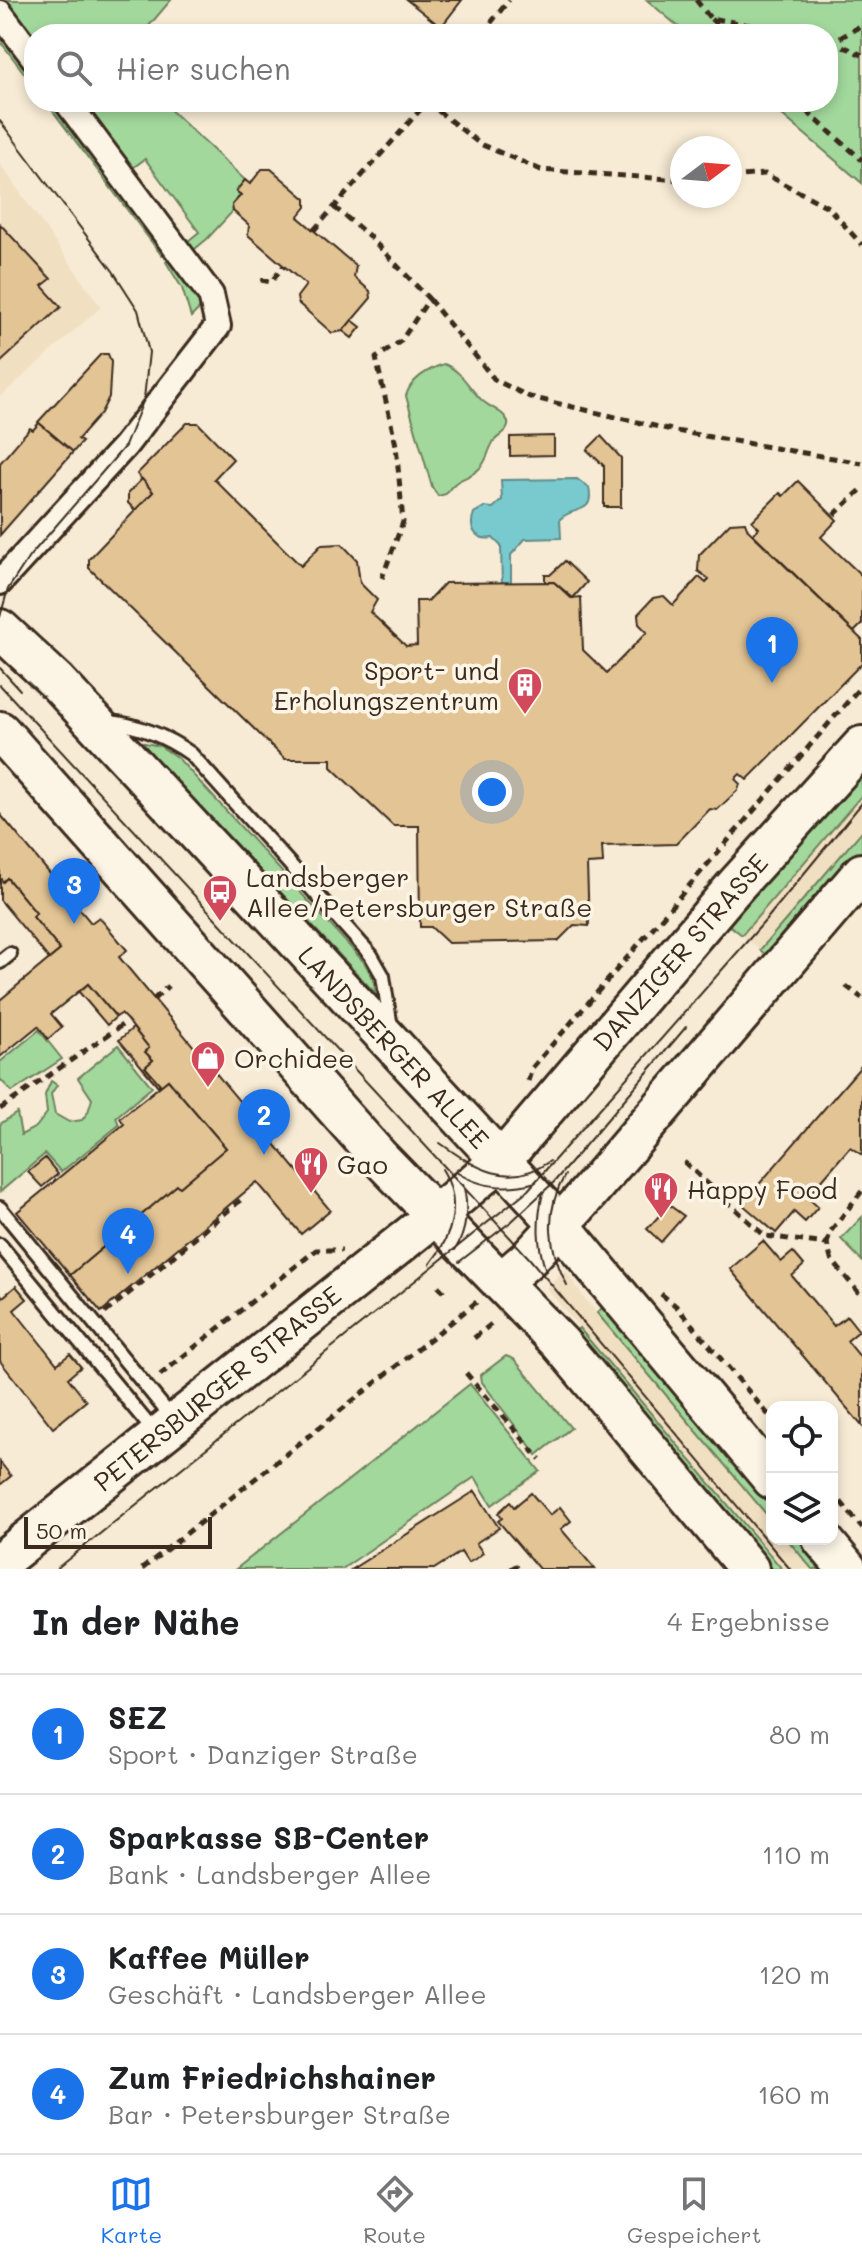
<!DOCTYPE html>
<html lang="de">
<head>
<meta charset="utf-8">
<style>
  body { margin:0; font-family:Mali,sans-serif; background:#f6f6f6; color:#202124 }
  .controls { position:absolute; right:24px; bottom:24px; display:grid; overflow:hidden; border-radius:16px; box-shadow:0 4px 12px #0003 }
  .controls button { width:72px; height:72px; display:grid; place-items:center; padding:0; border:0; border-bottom:2px solid #e0e0e0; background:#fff; color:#202124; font:40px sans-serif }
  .compass { position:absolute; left:670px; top:136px; width:72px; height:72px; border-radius:50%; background:#fff; box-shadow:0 4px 12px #0003; rotate:74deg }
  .scale { position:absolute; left:24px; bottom:20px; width:188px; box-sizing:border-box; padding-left:8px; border:4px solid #3b2a1e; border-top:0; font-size:22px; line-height:28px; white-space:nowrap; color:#3b2a1e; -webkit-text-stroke:6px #fcf5e5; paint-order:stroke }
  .you { position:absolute; left:492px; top:792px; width:28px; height:28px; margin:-20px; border:6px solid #fff; border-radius:50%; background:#1a73e8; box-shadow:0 0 0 12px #1a73e833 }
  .badge { display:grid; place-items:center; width:52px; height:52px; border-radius:50%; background:#1a73e8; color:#fff; font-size:26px; font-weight:700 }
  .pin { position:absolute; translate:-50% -66px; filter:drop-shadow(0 2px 4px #0008) }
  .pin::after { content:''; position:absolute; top:42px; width:28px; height:24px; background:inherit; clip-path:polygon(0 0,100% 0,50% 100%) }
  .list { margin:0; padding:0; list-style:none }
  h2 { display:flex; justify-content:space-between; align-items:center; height:104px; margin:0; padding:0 32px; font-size:34px }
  h2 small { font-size:26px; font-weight:400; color:#757577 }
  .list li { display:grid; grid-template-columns:52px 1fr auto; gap:24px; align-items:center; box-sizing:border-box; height:120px; padding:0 32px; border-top:2px solid #e0e0e0 }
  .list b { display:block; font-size:30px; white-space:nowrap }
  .list p { margin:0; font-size:26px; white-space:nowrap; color:#757577 }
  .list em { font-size:26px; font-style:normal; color:#757577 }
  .icon { flex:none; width:44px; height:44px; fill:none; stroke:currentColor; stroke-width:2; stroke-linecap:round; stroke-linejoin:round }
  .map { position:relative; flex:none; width:862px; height:1569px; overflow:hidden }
  .search { position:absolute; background:#fff; box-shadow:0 4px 12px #0003; left:24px; right:24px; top:24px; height:88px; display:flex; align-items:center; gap:20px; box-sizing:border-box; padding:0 28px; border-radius:32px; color:#757577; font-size:30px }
  .sheet { height:584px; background:#fff }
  nav { display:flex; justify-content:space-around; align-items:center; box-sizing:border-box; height:112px; border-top:2px solid #e0e0e0; background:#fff; font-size:22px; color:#757577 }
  nav a { display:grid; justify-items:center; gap:4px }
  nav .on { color:#1a73e8 }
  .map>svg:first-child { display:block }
  .built { fill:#f1dfc2 }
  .green { fill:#a2d89c; stroke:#6e815d; stroke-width:2 }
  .water { fill:#79cacf; stroke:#608a88; stroke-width:2 }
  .building { fill:#e2c495; stroke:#3b2a1e; stroke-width:2 }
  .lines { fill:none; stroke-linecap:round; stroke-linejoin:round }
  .lane-casing { stroke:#3b2a1e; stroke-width:18 }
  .street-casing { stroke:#3b2a1e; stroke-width:30 }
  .primary-casing { stroke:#3b2a1e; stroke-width:44 }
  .path { stroke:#3b2a1e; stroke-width:5; stroke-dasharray:8 6; stroke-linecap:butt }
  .lane { stroke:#fcf5e5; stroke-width:12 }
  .street { stroke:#fcf5e5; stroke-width:24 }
  .primary { stroke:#fcf5e5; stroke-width:38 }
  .tram { stroke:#3b2a1e; stroke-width:2 }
  .labels { text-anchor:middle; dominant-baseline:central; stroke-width:7; stroke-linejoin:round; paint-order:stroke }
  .poi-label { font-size:26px; fill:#3b2a1e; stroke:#fcf5e5; text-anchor:start }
  .street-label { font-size:26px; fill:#3b2a1e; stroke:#fcf5e5 }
</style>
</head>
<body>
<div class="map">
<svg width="862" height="1569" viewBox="0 0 862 1569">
  <rect width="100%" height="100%" fill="#f7ebd5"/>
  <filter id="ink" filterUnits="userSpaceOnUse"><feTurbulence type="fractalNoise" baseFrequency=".0125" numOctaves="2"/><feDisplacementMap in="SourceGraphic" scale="16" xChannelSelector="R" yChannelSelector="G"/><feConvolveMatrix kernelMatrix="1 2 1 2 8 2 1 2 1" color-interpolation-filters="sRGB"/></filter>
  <g filter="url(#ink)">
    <g class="built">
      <polygon points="0,164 101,307 0,397"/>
      <polygon points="862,795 862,831 760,950 742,935"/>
      <polygon points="566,1270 584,1298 772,1521 772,1539 787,1539 812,1569 782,1569 546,1288"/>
    </g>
    <g class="green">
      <polygon points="1,0 171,0 142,34 34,34 34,44"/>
      <polygon points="647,0 862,0 862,183 767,102 828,102 828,34 687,34"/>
      <polygon points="0,28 34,73 34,86 0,41"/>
      <polygon points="46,102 56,102 168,252 162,256"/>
      <polygon points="76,102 162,102 245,180 236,191 241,195 232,204 233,211 207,239 190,253 183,245 199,232 145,159 127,172"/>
      <polygon points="172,257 203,305 191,317 182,288 166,262"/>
      <path d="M444 364C464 372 469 390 484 402 491 408 505 412 508 422 510 431 499 435 494 441 488 450 487 461 480 468 467 481 458 475 446 494L438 496 432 487 406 396C410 380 428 369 444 364Z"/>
      <polygon points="140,742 160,746 178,758 364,962 373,978 376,994"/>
      <polygon points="862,771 862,795 742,935 729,925"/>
      <polygon points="862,831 862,856 772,960 760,950"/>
      <polygon points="39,1030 62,1059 12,1092 0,1079 0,1062"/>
      <polygon points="118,1045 152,1087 116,1117 119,1125 61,1172 45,1154 0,1192 0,1124 17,1113 21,1135 36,1127 47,1113 45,1095 51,1081 57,1085 51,1094 55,1114 69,1122 82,1120 88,1112 92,1099 78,1078"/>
      <polygon points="862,1217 862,1261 841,1239"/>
      <polygon points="603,1307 772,1507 772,1521 597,1313"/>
      <polygon points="579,1328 782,1569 772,1569 573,1333"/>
      <polygon points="506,1356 514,1359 571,1428 537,1455 482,1382 481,1375"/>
      <polygon points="470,1384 540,1471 492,1505 475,1477 342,1569 236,1569"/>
      <polygon points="787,1539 799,1539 824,1569 812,1569"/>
    </g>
    <path class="water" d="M577 479 589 488C595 515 573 506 560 519L561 538 525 539 511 555V585H502L501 546 493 538C476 541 468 529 474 513L484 507 493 508 502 500 501 480Z"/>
    <g class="building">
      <polygon points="407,0 462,0 441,27"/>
      <polygon points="262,169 271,169 306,199 306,207 298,217 356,266 354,277 370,291 371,298 343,331 332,333 298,303 297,297 306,285 248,235 249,225 233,211 232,205 241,195 236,191 245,180 250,184"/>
      <polygon points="0,224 51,279 42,286 61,307 0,363"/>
      <polygon points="352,320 361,327 352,338 343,331"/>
      <polygon points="101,354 108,354 111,362 109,397 101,413 78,439 82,442 73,452 38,422"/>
      <polygon points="39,423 73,452 0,535 0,463 30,428 33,430"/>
      <polygon points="187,423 198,423 233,459 214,479 301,566 321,545 342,544 357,560 360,583 377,600 370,612 406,646 417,645 416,601 428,601 445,583 554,582 571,598 581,597 583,650 607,673 647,632 639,624 638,614 653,598 664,596 673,605 699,577 706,583 709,579 698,571 699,555 730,523 745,522 748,530 862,640 862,663 747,780 740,774 735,779 740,784 738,790 717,810 710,809 676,844 602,846 603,863 587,864 589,926 574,925 558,941 448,943 431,927 420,927 419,826 393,826 331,767 331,759 285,759 89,568 89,559 153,492 137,474"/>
      <polygon points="554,436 554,455 510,456 510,437"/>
      <polygon points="601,436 621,458 621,507 604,507 604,466 587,450"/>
      <polygon points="142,479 153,492 135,510 128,503 128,493"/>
      <polygon points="798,481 837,520 821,537 862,576 862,624 854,632 753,534 759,528 752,521 780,493 783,496"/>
      <polygon points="565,561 587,582 573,598 554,582 545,582 545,575 550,575"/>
      <polygon points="0,814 91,923 99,917 127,950 119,957 330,1210 301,1234 257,1182 101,1312 70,1275 177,1185 180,1187 226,1148 168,1080 161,1086 145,1067 153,1060 145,1052 149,1048 128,1021 121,1014 116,1017 88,984 51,1014 62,1027 48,1039 38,1026 0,1057 0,1000 60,950 33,917 36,913 7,878 3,882 0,878"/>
      <polygon points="0,878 3,882 7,878 36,913 33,917 60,950 49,959 0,900"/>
      <polygon points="88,984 116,1017 107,1025 79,992"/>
      <polygon points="133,1028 149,1048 145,1052 153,1060 145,1067 160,1084 158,1086 119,1040"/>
      <polygon points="862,1065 862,1155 850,1147 807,1197 818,1207 805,1222 794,1212 776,1233 742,1204"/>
      <polygon points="168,1080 226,1148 180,1187 177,1185 70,1275 17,1212 124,1124 120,1118"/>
      <polygon points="45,1158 58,1174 42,1187 28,1172"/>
      <polygon points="669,1205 684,1216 661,1242 647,1229"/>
      <polygon points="763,1241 781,1262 793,1252 804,1265 792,1276 834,1326 847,1316 859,1331 847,1341 862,1359 862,1426 730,1269"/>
      <polygon points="16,1286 27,1299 14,1310 57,1364 70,1354 81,1367 68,1378 86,1401 53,1428 0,1361 0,1293 3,1297"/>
      <polygon points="0,1462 11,1476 0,1485"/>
      <polygon points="475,1491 499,1528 476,1543 483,1553 475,1559 468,1563 461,1552 434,1569 352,1569"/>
      <polygon points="531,1493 550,1515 560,1507 571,1521 561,1529 595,1569 539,1569 498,1521 502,1518 498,1513 510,1502 514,1507"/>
    </g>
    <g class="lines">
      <g class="lane-casing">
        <g id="lane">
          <path d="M108 722C137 724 167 737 191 754L371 955 383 976 391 1028"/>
          <polyline points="0,962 10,954"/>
          <polyline points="0,1208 173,1419"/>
          <polyline points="0,1245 156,1434"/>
        </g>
      </g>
      <g class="street-casing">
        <g id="street">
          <polyline points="0,13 34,58"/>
          <polyline points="0,582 125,446 218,326 211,295 67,102"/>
        </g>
      </g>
      <g class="primary-casing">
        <g id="primary">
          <polyline points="0,629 56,681 560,1225 772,1479"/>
          <polyline points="0,731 378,1156 560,1343 749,1569"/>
          <polyline points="501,1282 529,1258 578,1205 862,873"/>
          <polyline points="822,1539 847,1569"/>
          <polyline points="0,1562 435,1216 500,1161 515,1145 736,885 862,746"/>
        </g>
      </g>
      <g class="path">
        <polyline points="696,0 710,18 761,27 785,34"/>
        <polyline points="711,19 727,34"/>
        <polyline points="482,34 509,0"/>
        <polyline points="828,45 862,25"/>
        <polyline points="829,45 847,48 862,55"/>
        <polyline points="427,102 480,144 541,170 682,180"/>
        <polyline points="796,102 862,160"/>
        <polyline points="730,177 765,174 828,207 862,245"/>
        <polyline points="334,207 368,235 429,299 401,341 376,358 396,445 403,522 382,578"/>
        <polyline points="314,230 427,102"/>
        <polyline points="261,280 271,282 284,266"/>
        <polyline points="429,299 495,380 530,397 676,431 862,463"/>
        <polyline points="834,515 862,489"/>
        <polyline points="846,986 862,998"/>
        <polyline points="154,999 168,986"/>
        <polyline points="528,1081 532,1068 862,685"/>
        <polyline points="0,1109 128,1021"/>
        <polyline points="684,1162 765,1236 827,1244 831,1259 862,1297"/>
        <polyline points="827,1244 830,1232 862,1191"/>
        <polyline points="438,1286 446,1294"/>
        <polyline points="661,1294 676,1306 772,1419"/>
        <polyline points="105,1313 242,1199"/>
        <polyline points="474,1338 495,1321"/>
        <polyline points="466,1373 540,1459"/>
        <polyline points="160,1375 316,1250 342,1250"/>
        <polyline points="832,1491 862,1528"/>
        <polyline points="142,1569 479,1300"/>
        <polyline points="511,1569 516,1566 518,1569"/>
      </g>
      <use href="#lane" class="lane"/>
      <use href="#street" class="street"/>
      <use href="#primary" class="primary"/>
      <g class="tram">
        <polyline points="0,121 113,271 138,310 149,352 144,399 125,446 29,557 8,589 0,617"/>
        <polyline points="0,668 20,690"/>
        <polyline points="0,685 529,1258 790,1569"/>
        <path d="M440 1143C475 1168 509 1190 550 1161"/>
        <path d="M456 1172C481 1188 508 1190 536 1182"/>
        <path d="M565 1175C544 1212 548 1248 567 1285"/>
        <path d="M543 1192C537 1220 536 1243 546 1271"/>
        <path d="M455 1250C467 1231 469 1206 463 1184"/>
        <polyline points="459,1262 512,1221 554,1182 686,1027"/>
        <path d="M430 1264C453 1236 462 1201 442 1169"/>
        <polyline points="56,1569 528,1190 765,921 862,803"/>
      </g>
    </g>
  </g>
  <defs>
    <g id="building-pin" transform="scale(1.8)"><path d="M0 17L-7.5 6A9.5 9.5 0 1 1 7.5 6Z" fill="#d1495b" stroke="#fcf5e5"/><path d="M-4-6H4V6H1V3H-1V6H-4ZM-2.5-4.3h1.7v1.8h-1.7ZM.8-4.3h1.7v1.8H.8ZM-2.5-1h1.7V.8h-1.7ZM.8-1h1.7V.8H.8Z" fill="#fff"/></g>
    <g id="bus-pin" transform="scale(1.8)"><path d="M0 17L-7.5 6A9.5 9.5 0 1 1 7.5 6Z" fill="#d1495b" stroke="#fcf5e5"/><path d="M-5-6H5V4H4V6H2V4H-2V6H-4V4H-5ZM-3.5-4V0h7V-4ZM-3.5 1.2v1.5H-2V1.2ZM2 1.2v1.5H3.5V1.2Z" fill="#fff"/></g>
    <g id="shop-pin" transform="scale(1.8)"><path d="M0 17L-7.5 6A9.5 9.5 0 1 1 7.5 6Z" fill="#d1495b" stroke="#fcf5e5"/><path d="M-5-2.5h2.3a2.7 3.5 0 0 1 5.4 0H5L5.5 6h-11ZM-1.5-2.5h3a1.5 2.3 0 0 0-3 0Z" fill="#fff"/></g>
    <g id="restaurant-pin" transform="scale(1.8)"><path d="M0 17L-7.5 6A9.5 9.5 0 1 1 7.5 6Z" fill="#d1495b" stroke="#fcf5e5"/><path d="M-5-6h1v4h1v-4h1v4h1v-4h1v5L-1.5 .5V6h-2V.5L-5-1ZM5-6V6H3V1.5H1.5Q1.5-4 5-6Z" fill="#fff"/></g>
  </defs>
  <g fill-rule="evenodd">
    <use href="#building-pin" x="525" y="685"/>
    <use href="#bus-pin" x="220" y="892"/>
    <use href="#shop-pin" x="208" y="1058"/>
    <use href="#restaurant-pin" x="311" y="1164"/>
    <use href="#restaurant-pin" x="661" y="1189"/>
  </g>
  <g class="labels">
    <g class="poi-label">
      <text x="499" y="670" text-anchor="end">Sport- und<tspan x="499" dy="30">Erholungszentrum</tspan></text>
      <text x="246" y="877">Landsberger<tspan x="246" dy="30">Allee/Petersburger Straße</tspan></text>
      <text x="234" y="1058">Orchidee</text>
      <text x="337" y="1164">Gao</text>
      <text x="687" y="1189">Happy Food</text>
    </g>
    <g class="street-label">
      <text transform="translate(680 952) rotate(-49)">DANZIGER STRASSE</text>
      <text transform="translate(394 1047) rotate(47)">LANDSBERGER ALLEE</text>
      <text transform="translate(217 1388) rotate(-39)">PETERSBURGER STRASSE</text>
    </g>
  </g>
</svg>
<div class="controls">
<button><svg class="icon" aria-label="locate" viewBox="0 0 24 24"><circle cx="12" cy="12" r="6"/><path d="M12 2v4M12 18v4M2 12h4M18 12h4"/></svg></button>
<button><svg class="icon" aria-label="layers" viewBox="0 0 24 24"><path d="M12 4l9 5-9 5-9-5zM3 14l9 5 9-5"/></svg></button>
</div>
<svg class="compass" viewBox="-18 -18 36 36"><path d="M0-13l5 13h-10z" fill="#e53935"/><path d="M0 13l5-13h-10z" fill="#757577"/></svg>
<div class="scale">50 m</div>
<div class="you"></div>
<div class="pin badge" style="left:772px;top:683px">1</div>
<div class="pin badge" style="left:264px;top:1155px">2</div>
<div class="pin badge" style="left:74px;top:924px">3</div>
<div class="pin badge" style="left:128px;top:1274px">4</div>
<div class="search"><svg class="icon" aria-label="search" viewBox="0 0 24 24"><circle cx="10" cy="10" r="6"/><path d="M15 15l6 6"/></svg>Hier suchen</div>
</div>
<section class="sheet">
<h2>In der Nähe<small>4 Ergebnisse</small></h2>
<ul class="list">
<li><span class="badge">1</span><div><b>SEZ</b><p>Sport · Danziger Straße</p></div><em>80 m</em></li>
<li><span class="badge">2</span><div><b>Sparkasse SB-Center</b><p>Bank · Landsberger Allee</p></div><em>110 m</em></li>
<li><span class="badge">3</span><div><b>Kaffee Müller</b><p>Geschäft · Landsberger Allee</p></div><em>120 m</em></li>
<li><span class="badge">4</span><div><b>Zum Friedrichshainer</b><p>Bar · Petersburger Straße</p></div><em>160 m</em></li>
</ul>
</section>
<nav>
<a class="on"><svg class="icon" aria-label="map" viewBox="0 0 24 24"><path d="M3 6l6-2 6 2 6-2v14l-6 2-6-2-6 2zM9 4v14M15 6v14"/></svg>Karte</a>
<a><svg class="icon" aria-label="directions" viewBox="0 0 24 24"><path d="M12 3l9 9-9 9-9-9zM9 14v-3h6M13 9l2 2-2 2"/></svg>Route</a>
<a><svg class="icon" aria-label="saved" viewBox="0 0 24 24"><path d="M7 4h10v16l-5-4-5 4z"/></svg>Gespeichert</a>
</nav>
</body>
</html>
